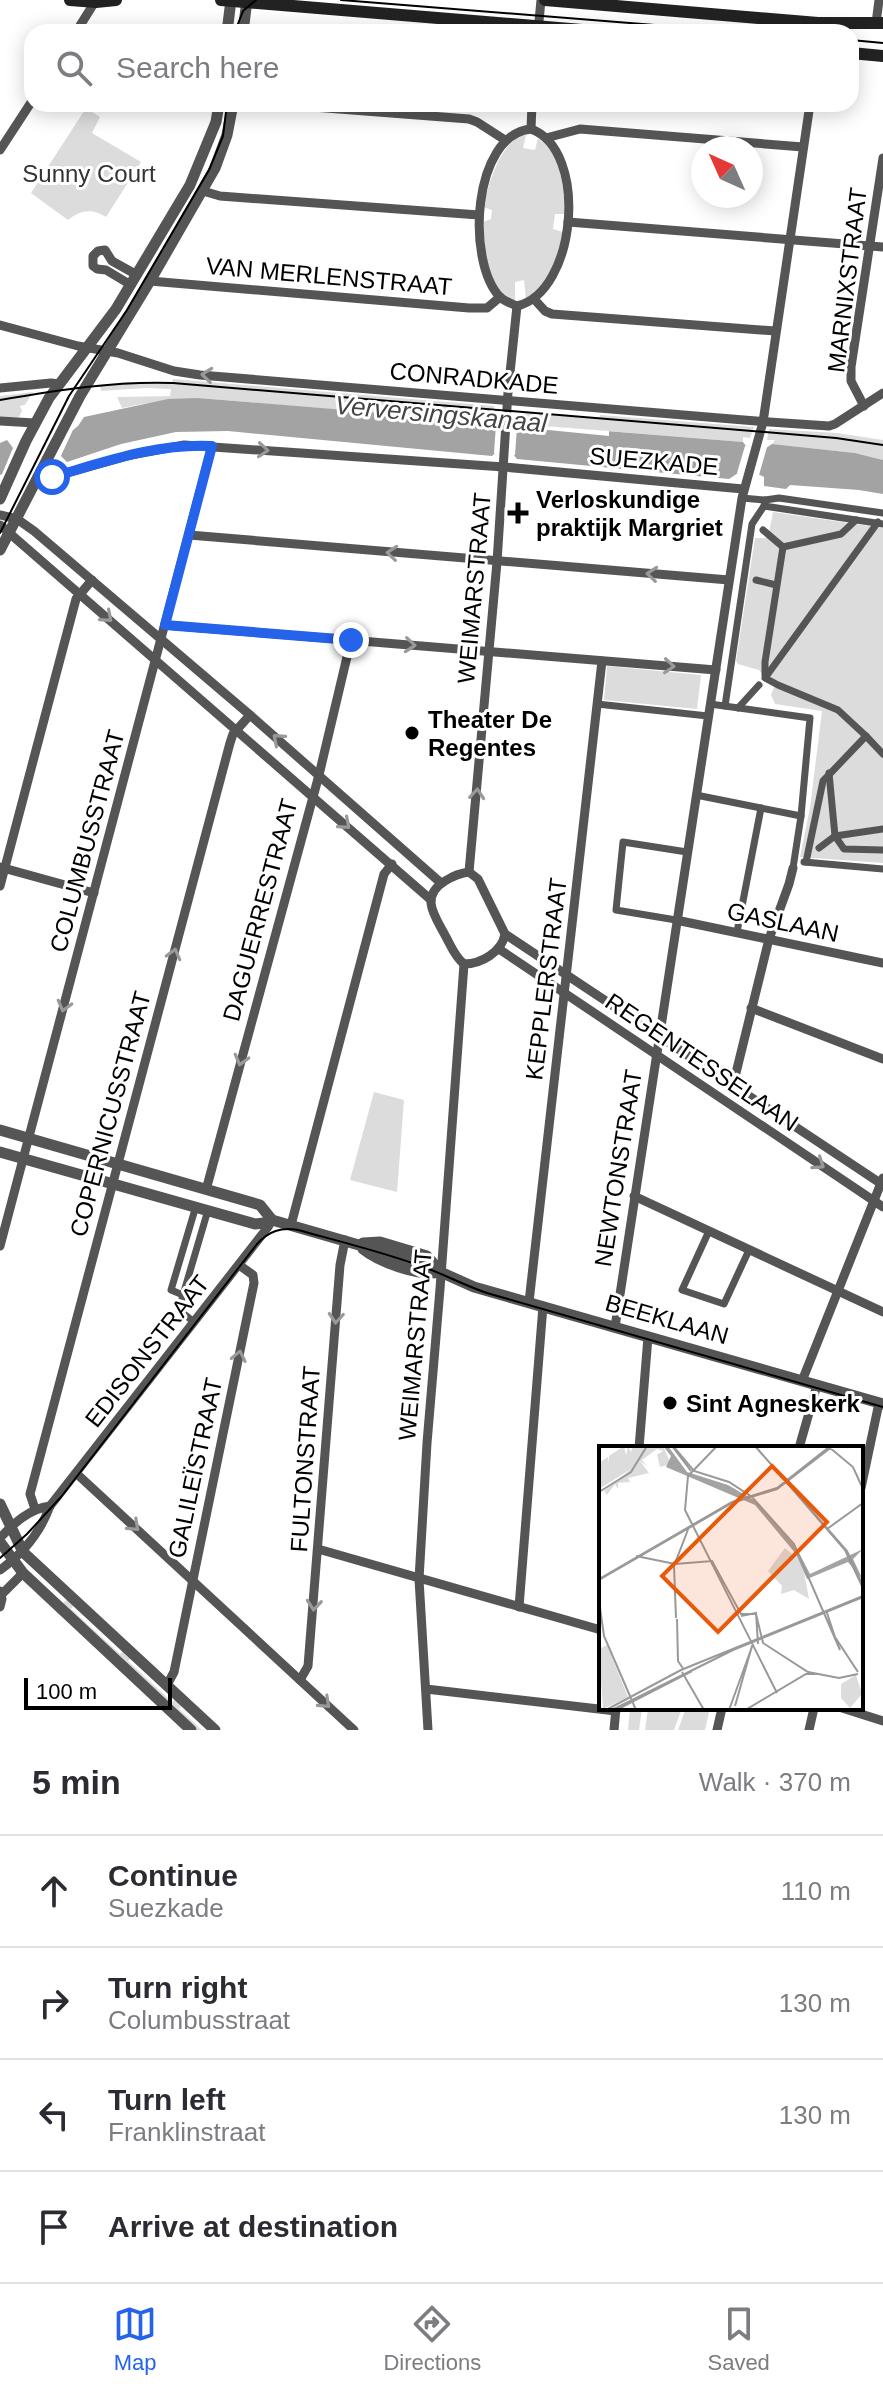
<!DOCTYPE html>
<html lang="en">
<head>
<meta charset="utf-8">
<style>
  body { margin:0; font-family:Helvetica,sans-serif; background:#f2f2f3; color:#2b2b33 }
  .compass { position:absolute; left:691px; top:136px; width:72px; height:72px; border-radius:50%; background:#fff; box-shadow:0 4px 20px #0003; rotate:315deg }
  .scale { position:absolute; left:24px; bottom:20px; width:148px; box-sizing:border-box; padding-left:8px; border:4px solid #000; border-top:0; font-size:22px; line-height:28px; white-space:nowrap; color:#000; -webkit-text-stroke:6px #fff; paint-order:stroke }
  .stop { position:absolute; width:24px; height:24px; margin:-18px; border:6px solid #2563eb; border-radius:50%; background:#fff }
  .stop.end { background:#2563eb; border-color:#fff; box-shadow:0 2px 8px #0008 }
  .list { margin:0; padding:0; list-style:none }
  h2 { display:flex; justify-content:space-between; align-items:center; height:104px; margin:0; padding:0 32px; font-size:34px }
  h2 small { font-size:26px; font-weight:400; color:#7c7c81 }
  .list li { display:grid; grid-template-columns:52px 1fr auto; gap:24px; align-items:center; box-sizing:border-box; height:112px; padding:0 32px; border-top:2px solid #e1e1e2 }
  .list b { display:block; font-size:30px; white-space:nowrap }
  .list p { margin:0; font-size:26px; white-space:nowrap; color:#7c7c81 }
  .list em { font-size:26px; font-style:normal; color:#7c7c81 }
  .icon { flex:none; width:44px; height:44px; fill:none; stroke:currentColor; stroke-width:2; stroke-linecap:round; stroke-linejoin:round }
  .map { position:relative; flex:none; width:883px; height:1730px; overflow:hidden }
  .search { position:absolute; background:#fff; box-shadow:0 4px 20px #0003; left:24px; right:24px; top:24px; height:88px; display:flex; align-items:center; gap:20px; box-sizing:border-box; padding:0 28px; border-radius:24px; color:#7c7c81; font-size:30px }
  .sheet { height:552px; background:#fff }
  nav { display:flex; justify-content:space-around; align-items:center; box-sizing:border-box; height:112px; border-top:2px solid #e1e1e2; background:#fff; font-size:22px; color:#7c7c81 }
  nav a { display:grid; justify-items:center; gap:4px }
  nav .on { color:#2563eb }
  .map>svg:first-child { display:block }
  .green { fill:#dcdcdc }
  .water { fill:#a3a3a3 }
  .pier { fill:#fff }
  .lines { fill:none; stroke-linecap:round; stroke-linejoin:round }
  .pedestrian { stroke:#555; stroke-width:7 }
  .minor { stroke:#555; stroke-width:9 }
  .tertiary { stroke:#555; stroke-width:11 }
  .secondary { stroke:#222; stroke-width:12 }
  .tram { stroke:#000; stroke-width:2 }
  .oneway { stroke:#999 }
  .route { stroke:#2563eb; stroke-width:10 }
  .poi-dot { fill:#000; stroke:#fff; stroke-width:3 }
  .labels { text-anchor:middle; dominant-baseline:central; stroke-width:6; stroke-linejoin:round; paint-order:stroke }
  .park-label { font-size:24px; fill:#333; stroke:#fff }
  .street-label { font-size:24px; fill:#000; stroke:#fff }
  .poi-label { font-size:24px; font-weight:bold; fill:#000; stroke:#fff; text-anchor:start }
  .water-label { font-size:26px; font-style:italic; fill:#444; stroke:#fff }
  .inset-road { fill:none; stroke:#999; stroke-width:2 }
  .view { fill:#e8590c; fill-opacity:0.15; stroke:#e8590c; stroke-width:4 }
  .inset-edge { fill:none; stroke:#000; stroke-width:4 }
</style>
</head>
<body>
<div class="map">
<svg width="883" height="1730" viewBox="0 0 883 1730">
  <rect width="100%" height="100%" fill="#fff"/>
  <g class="green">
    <path d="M86 108 100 117 92 133 141 162 106 217C93 208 80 210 68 220L31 193Z"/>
    <path d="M526 135 523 148 535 150 538 138C562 156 564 187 565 214H555L553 229 563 232C556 265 550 277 526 300L524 280 515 282V300C483 290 485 249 483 222L491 219 492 210 483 207C489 184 500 140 526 135Z"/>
    <polygon points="173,379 494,406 493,415 415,409 414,416 198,398 142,404 122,408 117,397 170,396 171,389 146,388 101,391 100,385 128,382 172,383"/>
    <polygon points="33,392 25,405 20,406 22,411 19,417 0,418 0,396"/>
    <polygon points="521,412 599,419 600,415 754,427 750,438 743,437 743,442 522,424"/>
    <polygon points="769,429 837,433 883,440 883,460 855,453 772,444 775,440 767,440"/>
    <polygon points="773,512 883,528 883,863 800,857 810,808 822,711 775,704 771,695 774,687 759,670 738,664 736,661 755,538 765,538 769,533"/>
    <polygon points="607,666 701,675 697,709 604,700"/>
    <polygon points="374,1092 404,1100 397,1192 350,1180"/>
    <polygon points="67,1599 74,1605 71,1609 120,1654 123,1651 131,1658 128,1661 172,1702 176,1699 182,1705 179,1709 202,1730 196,1730 61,1606"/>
    <polygon points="630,1708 642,1708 639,1730 628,1730"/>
    <polygon points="648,1708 682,1708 674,1730 645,1730"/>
    <polygon points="686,1708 710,1708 705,1730 678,1730"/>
  </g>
  <polygon class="water" points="198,398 492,422 493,420 497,426 516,428 519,424 743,442 746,446 766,448 772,444 855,453 883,460 883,494 859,490 790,485 786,489 764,486 764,477 758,474 738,473 729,479 517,459 513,454 495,453 492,456 228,431 176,432 121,444 67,462 61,456 0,475 0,443 7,440 13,448 73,430 78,426 84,417 168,399"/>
  <g class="pier">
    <polygon points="79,417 59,460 0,479 15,443 71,426"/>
    <polygon points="519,424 609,431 609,436 518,427"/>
    <polygon points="496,425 517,427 515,455 494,453"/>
    <polygon points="745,446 767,447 759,475 737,473"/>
  </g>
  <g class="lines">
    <g class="pedestrian">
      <polyline points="765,500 779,498 883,513"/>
      <polyline points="764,506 883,524"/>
      <polyline points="763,530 783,547"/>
      <polyline points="756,580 776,585"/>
      <polyline points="765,675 765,662 783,547 841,534 856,520"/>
      <polyline points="597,704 708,716"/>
      <polyline points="710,704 810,718 801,816 793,868"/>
      <polyline points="725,706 752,524 764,506 765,500 742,498"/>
      <polyline points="738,708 759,685"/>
      <polyline points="866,736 883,754"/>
      <polyline points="829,773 835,836 883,829"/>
      <polyline points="696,795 801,816"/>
      <polyline points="819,848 835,836 844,849 883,850"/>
      <polyline points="804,862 883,869"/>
      <polyline points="806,862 823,781 866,736 838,710 778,685 765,678 878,522"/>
      <polyline points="676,920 616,910 623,842 687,852"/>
      <polyline points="737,932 761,808"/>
      <polyline points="709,1231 682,1290 724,1304 749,1250"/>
      <polyline points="183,1295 208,1210"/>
      <polyline points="194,1322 179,1310 183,1295 171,1290 196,1206"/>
    </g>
    <g class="minor">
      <polyline points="876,23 879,0"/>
      <polyline points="76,32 96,0"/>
      <polyline points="538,32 541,0"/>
      <polyline points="274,104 469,119 477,122 505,140"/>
      <path d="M531 129C589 150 577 292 517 306 512 304 504 301 500 297 466 262 472 135 531 129Z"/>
      <polyline points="531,129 532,104"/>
      <polyline points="546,138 580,129 803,147"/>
      <polyline points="0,150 32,101"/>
      <polyline points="203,191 220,196 479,215"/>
      <polyline points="568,222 883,247"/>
      <polyline points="150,281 469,308 487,308 500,297"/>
      <polyline points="131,285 106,270 97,269 93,266 93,256 98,251 105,250 112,261 137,275"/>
      <polyline points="534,299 545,311 552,314 775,331"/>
      <polyline points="0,325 78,346 118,353 174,371 200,375 756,421 829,426 835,424 883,393"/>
      <polyline points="0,388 51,383 59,384"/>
      <polyline points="864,406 851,381 851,367 883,158"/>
      <polyline points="0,421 35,423"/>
      <polyline points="38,477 49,478 131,455 184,445 504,467 743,489"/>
      <polyline points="0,515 17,519 34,531 250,715 441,883"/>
      <polyline points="0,525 430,899"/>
      <polyline points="189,535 729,580"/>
      <polyline points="165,625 716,670"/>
      <polyline points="0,867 94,893"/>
      <polyline points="469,872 497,562 508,392 517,306"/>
      <polyline points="0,886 76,599 92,580"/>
      <polyline points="676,920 883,963"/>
      <polyline points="505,934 883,1185"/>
      <polyline points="499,949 883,1207"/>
      <path d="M464 964C481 964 502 952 505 934L478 879 469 872"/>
      <path d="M464 964C455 957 451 946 446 937 435 916 419 897 445 881 453 876 460 873 469 872"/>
      <polyline points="751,1008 883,1059"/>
      <polyline points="733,1085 769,939 789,884 793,868"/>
      <polyline points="206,1190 319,775 351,640"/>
      <polyline points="634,1196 883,1312"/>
      <polyline points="291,1225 384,874 392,864"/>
      <polyline points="0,1246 212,446"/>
      <polyline points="529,1302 602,661"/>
      <polyline points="615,1327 742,498 763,422 810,104"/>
      <polyline points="802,1381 883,1178"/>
      <polyline points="639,1448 648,1337"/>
      <polyline points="799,1448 817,1385"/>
      <polyline points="77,1474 354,1730"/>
      <polyline points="861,1488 879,1403"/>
      <polyline points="35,1509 30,1494 230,743 233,734 250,715"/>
      <path d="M0 1538C14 1523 29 1509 50 1506"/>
      <polyline points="318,1549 601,1630"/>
      <path d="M0 1570C24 1553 40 1533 50 1506L268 1227 272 1220"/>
      <polyline points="0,1591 2,1599 0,1607"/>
      <polyline points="2,1594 23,1573"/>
      <polyline points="519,1607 543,1306"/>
      <polyline points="300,1680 308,1666 340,1265 345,1240"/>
      <polyline points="167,1685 174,1672 254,1283 253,1275 239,1265"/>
      <polyline points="426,1689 616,1711"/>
      <polyline points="842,1708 883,1721"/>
      <polyline points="428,1730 419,1579 427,1443 440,1289 464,964"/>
      <polyline points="614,1730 616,1708"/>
      <polyline points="717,1730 722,1708"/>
      <polyline points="809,1730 814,1708"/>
    </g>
    <g class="tertiary">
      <polyline points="227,32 231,0"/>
      <polyline points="243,32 247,0"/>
      <polyline points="0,499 26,441 49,398 116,309 190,185 216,122 219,104"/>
      <polyline points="0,550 80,396 150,281 215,168 227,135 233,104"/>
      <polyline points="0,1130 260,1205 272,1220"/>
      <polyline points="0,1152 255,1224 264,1223 272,1220 418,1262 474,1287 883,1404"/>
      <polyline points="363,1243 380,1242 427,1256 440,1271"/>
      <path d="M363 1249C379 1262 420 1277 440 1272"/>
      <polyline points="0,1504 23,1552 215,1730"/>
      <polyline points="0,1542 23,1573 191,1730"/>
    </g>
    <g class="secondary">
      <polyline points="70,0 96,2 116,0"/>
      <polyline points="221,0 606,32"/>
      <polyline points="545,0 818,23 883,23"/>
      <polyline points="851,53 883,56"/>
    </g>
    <g class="tram">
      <polyline points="341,0 742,32"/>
      <polyline points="730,26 806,32"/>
      <polyline points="236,29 243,11 256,0"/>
      <polyline points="851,40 883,43"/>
      <path d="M0 400C58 390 114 381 173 383L836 438 883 445"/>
      <polyline points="0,533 69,396 127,310 209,170 223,136 227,104"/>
      <path d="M0 1558 27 1534 61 1497 257 1244C269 1231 281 1227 298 1230 338 1241 379 1251 418 1265 442 1273 463 1285 487 1293L883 1407"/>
    </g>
  </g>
  <defs><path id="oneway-chevron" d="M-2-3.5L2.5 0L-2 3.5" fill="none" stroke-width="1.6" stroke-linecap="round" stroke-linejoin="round" transform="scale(2)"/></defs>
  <g class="oneway">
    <use href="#oneway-chevron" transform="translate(207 375) rotate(-174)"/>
    <use href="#oneway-chevron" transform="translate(263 450) rotate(4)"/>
    <use href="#oneway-chevron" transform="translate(392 553) rotate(-175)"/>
    <use href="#oneway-chevron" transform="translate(652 574) rotate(-175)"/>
    <use href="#oneway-chevron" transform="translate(107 617) rotate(41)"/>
    <use href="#oneway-chevron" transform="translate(410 645) rotate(5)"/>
    <use href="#oneway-chevron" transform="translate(669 666) rotate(4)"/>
    <use href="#oneway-chevron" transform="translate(278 739) rotate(-139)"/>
    <use href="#oneway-chevron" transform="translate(477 794) rotate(-85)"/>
    <use href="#oneway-chevron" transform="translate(345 824) rotate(41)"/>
    <use href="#oneway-chevron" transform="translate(174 954) rotate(-75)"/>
    <use href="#oneway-chevron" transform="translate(64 1006) rotate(105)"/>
    <use href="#oneway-chevron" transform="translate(241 1060) rotate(105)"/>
    <use href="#oneway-chevron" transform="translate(819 1164) rotate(34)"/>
    <use href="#oneway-chevron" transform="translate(336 1318) rotate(94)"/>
    <use href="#oneway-chevron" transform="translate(239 1356) rotate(-78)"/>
    <use href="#oneway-chevron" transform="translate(134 1526) rotate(43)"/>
    <use href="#oneway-chevron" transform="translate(314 1605) rotate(95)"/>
    <use href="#oneway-chevron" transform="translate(325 1703) rotate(43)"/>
  </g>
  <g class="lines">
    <path class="route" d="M52 477C105 462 157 443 212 446L165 625 351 640"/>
  </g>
  <g class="poi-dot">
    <path d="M514 501h8v8h8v8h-8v8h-8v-8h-8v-8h8z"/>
    <circle cx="412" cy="733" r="8"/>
    <circle cx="670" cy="1403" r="8"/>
  </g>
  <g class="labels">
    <g class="park-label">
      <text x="89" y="173">Sunny Court</text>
    </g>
    <g class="street-label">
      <text transform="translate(329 276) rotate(5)">VAN MERLENSTRAAT</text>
      <text transform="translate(847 280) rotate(-83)">MARNIXSTRAAT</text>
      <text transform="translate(474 378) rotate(5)">CONRADKADE</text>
      <text transform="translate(654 461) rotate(5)">SUEZKADE</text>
      <text transform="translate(474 588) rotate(-85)">WEIMARSTRAAT</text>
      <text transform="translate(87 841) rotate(-75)">COLUMBUSSTRAAT</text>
      <text transform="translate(260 910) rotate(-75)">DAGUERRESTRAAT</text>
      <text transform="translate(783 922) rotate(12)">GASLAAN</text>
      <text transform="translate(546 979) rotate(-83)">KEPPLERSTRAAT</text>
      <text transform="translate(702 1062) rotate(34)">REGENTESSELAAN</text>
      <text transform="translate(110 1114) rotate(-75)">COPERNICUSSTRAAT</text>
      <text transform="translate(618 1168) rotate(-81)">NEWTONSTRAAT</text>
      <text transform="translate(667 1319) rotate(16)">BEEKLAAN</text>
      <text transform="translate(415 1345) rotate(-85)">WEIMARSTRAAT</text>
      <text transform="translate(147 1351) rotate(-52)">EDISONSTRAAT</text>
      <text transform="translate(305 1459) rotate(-86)">FULTONSTRAAT</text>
      <text transform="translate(195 1468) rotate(-78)">GALILEÏSTRAAT</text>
    </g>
    <g class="poi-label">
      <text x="536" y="499">Verloskundige<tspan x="536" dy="28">praktijk Margriet</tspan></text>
      <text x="428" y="719">Theater De<tspan x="428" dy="28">Regentes</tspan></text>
      <text x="686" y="1403">Sint Agneskerk</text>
    </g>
    <g class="water-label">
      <text transform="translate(441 414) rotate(5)">Verversingskanaal</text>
    </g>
  </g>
  <g transform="translate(599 1446)">
    <rect width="264" height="264" fill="#fff"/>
    <path d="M25 0 27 9 29 0 32 6 34 0H64L72 18 61 21 58 9 64 5 58 3 43 14 48 20 41 15 50 27 29 32 31 36 19 37V43L16 38 8 49 5 45 32 23 0 43V17L9 11 10 17V10ZM186 102 198 112 193 102 204 121 210 153 195 144 182 148 183 140 169 125ZM8 199 29 251 4 263 0 203ZM257 229 263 248 251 262 242 252V238Z" fill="#dcdcdc"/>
    <path d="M64 0H69L88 26 129 39 158 56 198 103 211 128 264 103 254 113 264 134 249 116 208 133 197 108 156 59 67 21 72 10Z" fill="#a3a3a3"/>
    <path class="inset-road" d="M73 0 92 25M74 0 95 25 130 36 153 51 195 98 241 204M118 0 89 30 86 64 178 247M156 0 246 104 264 142M156 0 248 105 264 140M0 46 32 26 48 0M228 83 264 57M37 110 76 118 113 115 142 168H157L164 197 209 226 240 232 259 228M0 133 133 56 178 42 230 1 254 21 264 43M0 134 133 57 178 43 234 0M0 155 5 190 37 264M227 164 236 191 259 226M142 170 157 167 159 198M77 172 75 120 90 81M78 173 79 215 85 224M83 226 105 264M136 260 153 200M7 264 82 224 264 150M13 264 134 204 264 151M17 264 93 225M129 264 148 263 207 228H218M130 264 154 198"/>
    <path class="view" d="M173 20 228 76 119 186 63 130Z"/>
    <rect width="264" height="264" class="inset-edge"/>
  </g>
</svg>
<svg class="compass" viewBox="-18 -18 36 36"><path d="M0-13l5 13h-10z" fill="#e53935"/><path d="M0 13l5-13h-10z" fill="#7c7c81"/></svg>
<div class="scale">100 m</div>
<div class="stop" style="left:52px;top:477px"></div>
<div class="stop end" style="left:351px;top:640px"></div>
<div class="search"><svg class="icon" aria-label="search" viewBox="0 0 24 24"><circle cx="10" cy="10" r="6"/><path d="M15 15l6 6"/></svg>Search here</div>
</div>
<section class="sheet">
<h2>5 min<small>Walk · 370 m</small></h2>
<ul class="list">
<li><svg class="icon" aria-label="ahead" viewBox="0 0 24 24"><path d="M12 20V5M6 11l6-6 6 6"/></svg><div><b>Continue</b><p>Suezkade</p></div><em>110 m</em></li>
<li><svg class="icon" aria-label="right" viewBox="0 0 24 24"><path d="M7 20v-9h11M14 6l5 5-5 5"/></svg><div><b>Turn right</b><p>Columbusstraat</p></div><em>130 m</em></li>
<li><svg class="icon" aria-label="left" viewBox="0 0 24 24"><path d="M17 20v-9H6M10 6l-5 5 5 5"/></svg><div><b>Turn left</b><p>Franklinstraat</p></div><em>130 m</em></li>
<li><svg class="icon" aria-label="arrive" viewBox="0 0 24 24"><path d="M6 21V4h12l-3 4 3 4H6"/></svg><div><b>Arrive at destination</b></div></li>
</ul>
</section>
<nav>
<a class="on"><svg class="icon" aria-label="map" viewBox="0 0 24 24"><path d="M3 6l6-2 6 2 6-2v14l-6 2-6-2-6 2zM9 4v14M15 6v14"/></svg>Map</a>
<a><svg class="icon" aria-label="directions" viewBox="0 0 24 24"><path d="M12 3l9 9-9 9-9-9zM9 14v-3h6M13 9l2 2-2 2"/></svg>Directions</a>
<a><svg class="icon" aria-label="saved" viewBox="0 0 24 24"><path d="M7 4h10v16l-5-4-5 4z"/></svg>Saved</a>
</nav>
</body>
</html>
